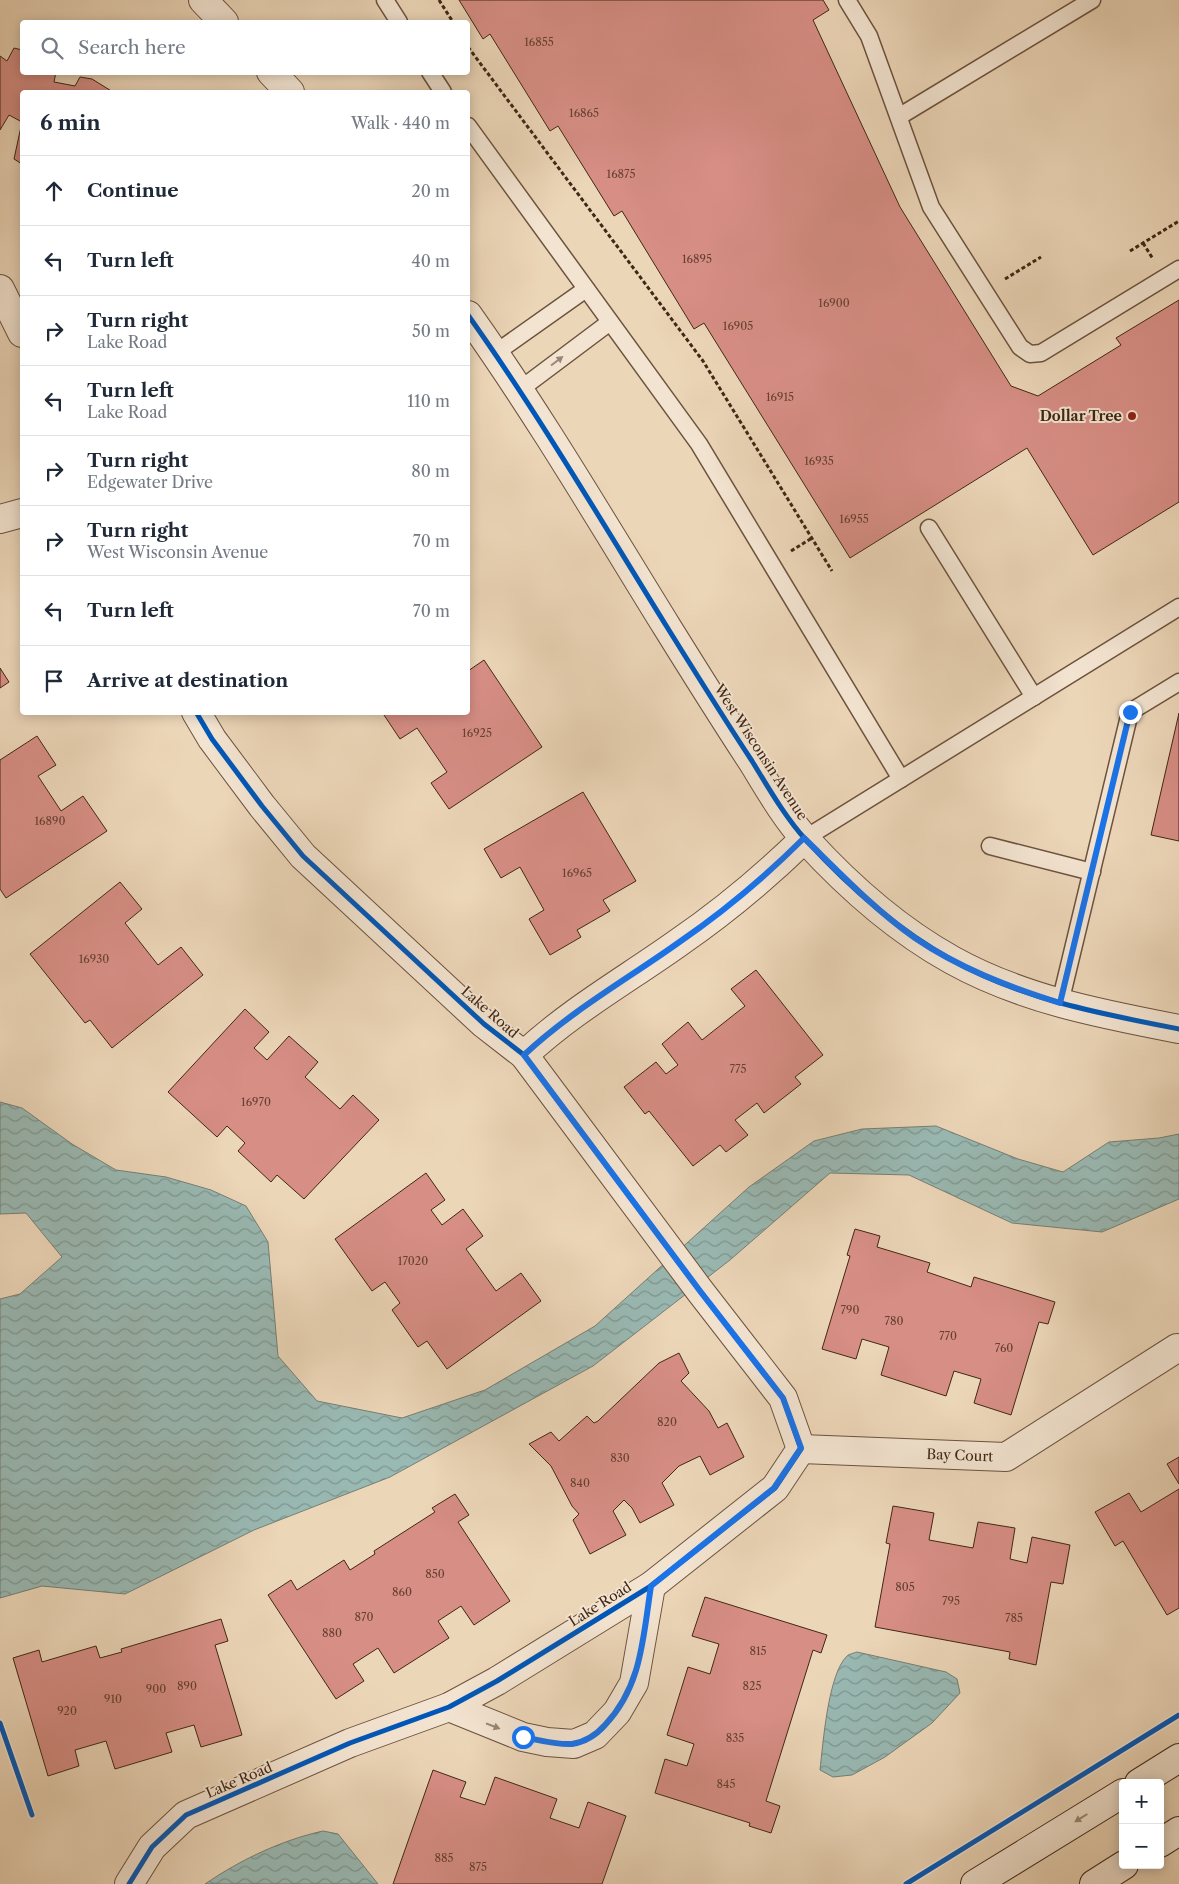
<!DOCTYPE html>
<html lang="en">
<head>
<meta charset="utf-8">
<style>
  body { margin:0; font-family:"Libre Caslon Text",serif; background:#f6f6f7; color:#1f2937 }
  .controls { position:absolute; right:15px; bottom:15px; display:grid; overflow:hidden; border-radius:5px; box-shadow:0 2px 12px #0003 }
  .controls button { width:45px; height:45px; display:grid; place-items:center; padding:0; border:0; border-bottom:1px solid #e0e1e3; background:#fff; color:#1f2937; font:25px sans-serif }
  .stop { position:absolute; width:15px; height:15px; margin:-11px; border:4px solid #1a73e8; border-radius:50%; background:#fff }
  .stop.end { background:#1a73e8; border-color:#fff; box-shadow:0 1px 5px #0008 }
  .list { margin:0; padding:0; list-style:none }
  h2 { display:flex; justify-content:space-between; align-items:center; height:65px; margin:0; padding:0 20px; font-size:21px }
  h2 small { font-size:16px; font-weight:400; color:#747a83 }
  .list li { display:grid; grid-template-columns:32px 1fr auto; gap:15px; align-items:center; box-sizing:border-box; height:70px; padding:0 20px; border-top:1px solid #e0e1e3 }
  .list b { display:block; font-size:19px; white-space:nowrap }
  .list p { margin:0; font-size:16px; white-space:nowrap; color:#747a83 }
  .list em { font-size:16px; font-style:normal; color:#747a83 }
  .icon { flex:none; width:28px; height:28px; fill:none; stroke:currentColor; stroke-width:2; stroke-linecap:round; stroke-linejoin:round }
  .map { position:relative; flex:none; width:1179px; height:1884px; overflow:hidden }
  .search { position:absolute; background:#fff; box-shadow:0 2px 12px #0003; left:20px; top:20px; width:450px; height:55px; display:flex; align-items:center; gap:12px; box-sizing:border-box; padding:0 18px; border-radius:5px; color:#747a83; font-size:19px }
  .panel { position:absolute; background:#fff; box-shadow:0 2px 12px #0003; left:20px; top:90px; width:450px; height:625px; border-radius:5px }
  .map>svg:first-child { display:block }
  .water { fill:url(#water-waves); stroke:#767f74 }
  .building { fill:#d78e85; stroke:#412716 }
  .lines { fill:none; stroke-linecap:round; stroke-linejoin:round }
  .service-casing { stroke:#6c533e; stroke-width:19 }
  .minor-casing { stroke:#6c533e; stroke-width:30 }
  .secondary-casing { stroke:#412716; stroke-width:30 }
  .path { stroke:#412716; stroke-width:3; stroke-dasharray:4 2.5; stroke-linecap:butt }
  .service { stroke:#f3e4d1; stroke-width:16 }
  .minor { stroke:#f3e4d1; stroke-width:28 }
  .secondary { stroke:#f3e4d1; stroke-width:28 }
  .cycleway-casing { stroke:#f3e4d1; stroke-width:8 }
  .cycleway { stroke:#0057b8; stroke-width:5 }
  .oneway { fill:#9a8674 }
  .route { stroke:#1a73e8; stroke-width:6 }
  .poi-dot { fill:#8f2418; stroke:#f3e4d1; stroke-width:2 }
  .labels { text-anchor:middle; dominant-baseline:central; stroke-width:4; stroke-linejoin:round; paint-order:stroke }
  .number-label { font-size:11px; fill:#664132 }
  .poi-label { font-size:14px; font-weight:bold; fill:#412716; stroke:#f3e4d1; text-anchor:end }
  .street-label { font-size:14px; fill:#412716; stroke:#f3e4d1 }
</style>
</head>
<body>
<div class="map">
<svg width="1179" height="1884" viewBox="0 0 1179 1884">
  <defs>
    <pattern id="water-waves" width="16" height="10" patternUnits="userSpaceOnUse" patternTransform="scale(1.25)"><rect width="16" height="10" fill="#99b9b3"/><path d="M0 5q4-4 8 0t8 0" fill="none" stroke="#7e9691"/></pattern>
  </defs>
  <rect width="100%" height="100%" fill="#ecd6b8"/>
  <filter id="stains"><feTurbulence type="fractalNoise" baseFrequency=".004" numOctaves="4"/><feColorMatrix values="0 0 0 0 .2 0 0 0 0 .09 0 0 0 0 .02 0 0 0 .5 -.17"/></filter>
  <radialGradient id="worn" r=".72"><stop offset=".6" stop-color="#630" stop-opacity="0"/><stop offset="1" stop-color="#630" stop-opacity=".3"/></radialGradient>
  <g class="water">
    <polygon points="0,1102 22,1108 72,1144 116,1170 166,1177 211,1190 246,1206 268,1242 278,1356 317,1401 402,1418 485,1390 595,1326 749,1187 814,1141 862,1129 936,1126 1018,1159 1063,1172 1109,1142 1159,1138 1179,1134 1179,1199 1102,1232 1012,1223 909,1175 830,1173 730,1260 593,1366 390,1477 254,1530 125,1594 42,1586 0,1598 0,1299 20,1294 62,1257 26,1213 0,1214"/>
    <path d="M857 1652 946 1672 957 1679 960 1693 932 1723 885 1757 852 1775 833 1777 820 1770C823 1744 828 1674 847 1656 849 1654 854 1653 857 1652Z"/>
    <path d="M323 1831 338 1834 378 1884H205C240 1860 282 1840 323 1831Z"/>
  </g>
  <g class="building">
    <polygon points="459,0 823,0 829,10 813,20 900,207 1011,386 1038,396 1121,345 1116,338 1179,300 1179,502 1093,555 1027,448 850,558 704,323 694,329 622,211 614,216 558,126 550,131 490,34 483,39"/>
    <polygon points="14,48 22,50 22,72 56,72 54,82 75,86 80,77 92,79 113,92 22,92 22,164 14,159 22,122 9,115 0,130 0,56 7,61"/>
    <polygon points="484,660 542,747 449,809 431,783 447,772 417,728 400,739 382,712 468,712 468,671"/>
    <polygon points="0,668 9,682 0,688"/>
    <polygon points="1179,713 1179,841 1151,835"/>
    <polygon points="37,736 56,765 38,776 61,811 83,796 107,831 6,898 0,889 0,760"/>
    <polygon points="583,792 636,881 603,900 610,911 577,930 581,937 550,955 529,919 544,910 520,867 501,878 484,849"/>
    <polygon points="120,882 142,909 125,923 158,965 181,947 203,975 112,1048 90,1020 85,1023 30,954"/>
    <polygon points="756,970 823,1055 795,1077 801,1084 764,1113 757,1103 735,1120 748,1135 726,1152 720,1145 693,1166 649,1111 645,1114 624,1087 656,1062 666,1074 678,1065 662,1044 688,1022 702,1040 745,1006 731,989"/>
    <polygon points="245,1009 269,1032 254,1048 267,1060 289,1036 318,1062 305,1077 340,1109 353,1095 379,1120 304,1199 277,1175 271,1182 238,1151 245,1143 227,1126 217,1137 168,1092"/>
    <polygon points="426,1173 445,1200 431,1210 442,1225 463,1209 483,1236 466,1249 496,1291 521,1273 541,1301 447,1369 427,1341 418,1347 392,1310 400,1303 385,1282 372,1291 335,1239"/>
    <polygon points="855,1229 880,1236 877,1247 930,1263 927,1272 971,1287 974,1277 1055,1302 1048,1324 1039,1322 1011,1415 974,1403 981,1379 954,1371 946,1396 881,1375 889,1347 862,1339 856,1359 822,1349 850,1256 847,1255"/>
    <polygon points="679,1353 689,1373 681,1381 709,1411 718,1428 727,1423 744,1457 710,1475 700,1456 679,1466 662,1483 674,1505 640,1523 632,1508 624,1500 613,1511 626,1535 590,1554 573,1520 579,1514 572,1506 551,1466 529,1444 551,1432 559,1441 587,1416 594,1423 598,1421 659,1363"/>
    <polygon points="1179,1457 1179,1484 1167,1464"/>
    <polygon points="1179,1489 1179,1608 1167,1615 1123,1541 1115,1546 1095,1512 1129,1493 1141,1512"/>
    <polygon points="455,1494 469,1515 458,1522 510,1601 474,1625 461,1606 438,1621 449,1638 394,1673 378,1648 353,1664 364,1681 336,1699 268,1595 291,1580 297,1590 344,1560 350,1570 375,1554 374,1551 435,1512 432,1508"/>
    <polygon points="893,1506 934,1513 929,1540 973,1548 978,1522 1015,1528 1010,1559 1027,1563 1032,1537 1070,1545 1063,1584 1051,1582 1036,1665 1009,1659 1010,1652 875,1627 890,1544 886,1543"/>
    <polygon points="705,1597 827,1635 821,1653 813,1650 766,1801 780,1806 771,1833 749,1826 750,1823 655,1793 665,1759 687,1766 694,1744 667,1735 688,1667 710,1674 719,1644 692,1636"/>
    <polygon points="221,1619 228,1641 215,1645 242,1735 201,1747 194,1725 166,1733 172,1752 115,1769 106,1741 75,1750 79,1766 48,1776 13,1658 39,1650 42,1662 96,1646 100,1658 122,1652 121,1649"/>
    <polygon points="433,1770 466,1782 460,1797 485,1805 495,1777 557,1799 550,1818 579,1828 588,1802 626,1816 602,1884 393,1884"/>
  </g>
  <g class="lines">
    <g class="service-casing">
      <g id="service">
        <polyline points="385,0 399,22"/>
        <polyline points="847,0 869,36 931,207 1020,347 1030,354 1041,353 1179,269"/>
        <polyline points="430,72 443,92"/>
        <polyline points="900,116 1092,0"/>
        <polyline points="468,126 699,444 901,779"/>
        <polyline points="494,354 586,289"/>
        <polyline points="518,391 610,322"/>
        <polyline points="929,528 1034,697"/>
        <polyline points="804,839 1179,607"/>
        <polyline points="990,846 1092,872"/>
        <polyline points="1060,1003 1130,712 1179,682"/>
      </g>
    </g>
    <g class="minor-casing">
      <g id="minor">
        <polyline points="203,0 224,22"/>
        <polyline points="271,72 290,92"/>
        <polyline points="0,289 22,333"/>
        <path d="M468 315C539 415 602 522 667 627 695 672 723 717 752 761 768 787 785 817 806 840 848 886 898 930 952 960 1022 999 1101 1014 1179 1029"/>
        <polyline points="0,519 22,513"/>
        <path d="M524 1055C571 1011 626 980 678 943 723 912 765 877 804 839"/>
        <path id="s1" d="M801 1449 1006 1457 1177 1348"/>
        <polyline points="449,1707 523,1737 547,1742 574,1744 595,1735 617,1712 634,1683 651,1586"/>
        <polyline points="129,1884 152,1847 186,1815 350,1743 449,1707 497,1681 651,1586 775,1488 801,1449 783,1398 700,1291 524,1055 484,1024 303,856 262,806 212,739 196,712"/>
      </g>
    </g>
    <g class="secondary-casing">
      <g id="secondary">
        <polyline points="1139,1783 1179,1758"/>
        <polyline points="1160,1843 1179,1831"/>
        <polyline points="975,1884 1123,1793"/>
        <polyline points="1094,1884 1124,1865"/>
      </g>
    </g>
    <g class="path">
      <polyline points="439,0 453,22"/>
      <polyline points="468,47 703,361 832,571"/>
      <polyline points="1143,243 1153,259"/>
      <polyline points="1130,251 1179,221"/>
      <polyline points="1005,279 1041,257"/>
      <polyline points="791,551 812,538"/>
    </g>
    <use href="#service" class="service"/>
    <use href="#minor" class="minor"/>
    <use href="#secondary" class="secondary"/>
    <g class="cycleway-casing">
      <g id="cycleway">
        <path d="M468 315C539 415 602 522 667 627 695 672 723 717 752 761 768 787 785 817 806 840 848 886 898 930 952 960 1022 999 1101 1014 1179 1029"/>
        <polyline points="0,1723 32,1815"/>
        <polyline points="129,1884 152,1847 186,1815 350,1743 449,1707 497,1681 651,1586 775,1488 801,1449 783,1398 700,1291 524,1055 484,1024 303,856 262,806 212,739 196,712"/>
        <polyline points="906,1884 1179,1715"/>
      </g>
    </g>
    <use href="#cycleway" class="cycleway"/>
  </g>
  <defs><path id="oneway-solid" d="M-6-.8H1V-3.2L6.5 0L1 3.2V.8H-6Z" transform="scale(1.25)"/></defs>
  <g class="oneway">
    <use href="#oneway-solid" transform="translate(557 361) rotate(-37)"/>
    <use href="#oneway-solid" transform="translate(493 1726) rotate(21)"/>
    <use href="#oneway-solid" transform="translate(1081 1818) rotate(148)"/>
  </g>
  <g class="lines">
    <path class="route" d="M523 1737C539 1740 556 1745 572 1744 585 1742 597 1734 605 1725 642 1686 643 1637 651 1586L774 1488 801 1448 783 1398 700 1291 524 1055C571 1011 626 980 678 943 723 912 765 877 804 838 840 873 874 909 915 938 959 968 1009 987 1060 1003L1130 712"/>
  </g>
  <circle class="poi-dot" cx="1132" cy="416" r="5"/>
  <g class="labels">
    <g class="number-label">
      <text x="539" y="42">16855</text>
      <text x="584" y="113">16865</text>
      <text x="621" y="174">16875</text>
      <text x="697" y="259">16895</text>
      <text x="834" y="303">16900</text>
      <text x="738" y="326">16905</text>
      <text x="780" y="397">16915</text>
      <text x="819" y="461">16935</text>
      <text x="854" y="519">16955</text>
      <text x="477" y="733">16925</text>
      <text x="50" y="821">16890</text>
      <text x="577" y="873">16965</text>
      <text x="94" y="959">16930</text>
      <text x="738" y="1069">775</text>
      <text x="256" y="1102">16970</text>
      <text x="413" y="1261">17020</text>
      <text x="850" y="1310">790</text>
      <text x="894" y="1321">780</text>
      <text x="948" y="1336">770</text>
      <text x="1004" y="1348">760</text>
      <text x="667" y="1422">820</text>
      <text x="620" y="1458">830</text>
      <text x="580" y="1483">840</text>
      <text x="435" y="1574">850</text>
      <text x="905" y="1587">805</text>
      <text x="402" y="1592">860</text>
      <text x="951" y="1601">795</text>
      <text x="364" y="1617">870</text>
      <text x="1014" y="1618">785</text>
      <text x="332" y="1633">880</text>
      <text x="758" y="1651">815</text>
      <text x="187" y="1686">890</text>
      <text x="752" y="1686">825</text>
      <text x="156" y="1689">900</text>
      <text x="113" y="1699">910</text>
      <text x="67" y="1711">920</text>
      <text x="735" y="1738">835</text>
      <text x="726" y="1784">845</text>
      <text x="444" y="1858">885</text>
      <text x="478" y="1867">875</text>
    </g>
    <g class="poi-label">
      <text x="1122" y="416">Dollar Tree</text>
    </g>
    <g class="street-label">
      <text transform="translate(761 752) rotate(57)">West Wisconsin Avenue</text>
      <text transform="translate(490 1012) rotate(41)">Lake Road</text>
      <text stroke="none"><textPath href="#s1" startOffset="159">Bay Court</textPath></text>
      <text transform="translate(600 1604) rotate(-32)">Lake Road</text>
      <text transform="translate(239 1780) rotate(-23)">Lake Road</text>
    </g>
  </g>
  <rect width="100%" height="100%" filter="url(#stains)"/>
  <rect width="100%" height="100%" fill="url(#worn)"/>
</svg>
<div class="controls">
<button>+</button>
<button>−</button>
</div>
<div class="stop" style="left:523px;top:1737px"></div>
<div class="stop end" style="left:1130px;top:712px"></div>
<div class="search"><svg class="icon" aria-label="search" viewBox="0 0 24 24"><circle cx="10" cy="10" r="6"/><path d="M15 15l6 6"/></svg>Search here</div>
<section class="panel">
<h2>6 min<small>Walk · 440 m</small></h2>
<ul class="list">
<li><svg class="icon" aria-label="ahead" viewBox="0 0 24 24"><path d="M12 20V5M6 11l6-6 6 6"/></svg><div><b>Continue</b></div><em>20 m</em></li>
<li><svg class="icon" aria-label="left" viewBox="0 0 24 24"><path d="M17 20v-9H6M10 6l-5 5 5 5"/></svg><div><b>Turn left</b></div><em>40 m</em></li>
<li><svg class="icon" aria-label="right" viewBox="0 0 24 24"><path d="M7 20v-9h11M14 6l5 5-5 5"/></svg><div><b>Turn right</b><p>Lake Road</p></div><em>50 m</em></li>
<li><svg class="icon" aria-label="left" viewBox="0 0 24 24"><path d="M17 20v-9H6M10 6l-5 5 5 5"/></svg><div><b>Turn left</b><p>Lake Road</p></div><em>110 m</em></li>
<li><svg class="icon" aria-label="right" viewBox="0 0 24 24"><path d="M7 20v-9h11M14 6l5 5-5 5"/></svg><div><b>Turn right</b><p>Edgewater Drive</p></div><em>80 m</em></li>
<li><svg class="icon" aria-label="right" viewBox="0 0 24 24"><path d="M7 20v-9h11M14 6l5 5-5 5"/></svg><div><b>Turn right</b><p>West Wisconsin Avenue</p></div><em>70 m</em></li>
<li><svg class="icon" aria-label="left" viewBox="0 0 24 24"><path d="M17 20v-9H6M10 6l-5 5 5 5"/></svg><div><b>Turn left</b></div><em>70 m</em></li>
<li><svg class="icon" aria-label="arrive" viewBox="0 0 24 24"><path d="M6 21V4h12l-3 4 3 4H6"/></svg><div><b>Arrive at destination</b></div></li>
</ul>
</section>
</div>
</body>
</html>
